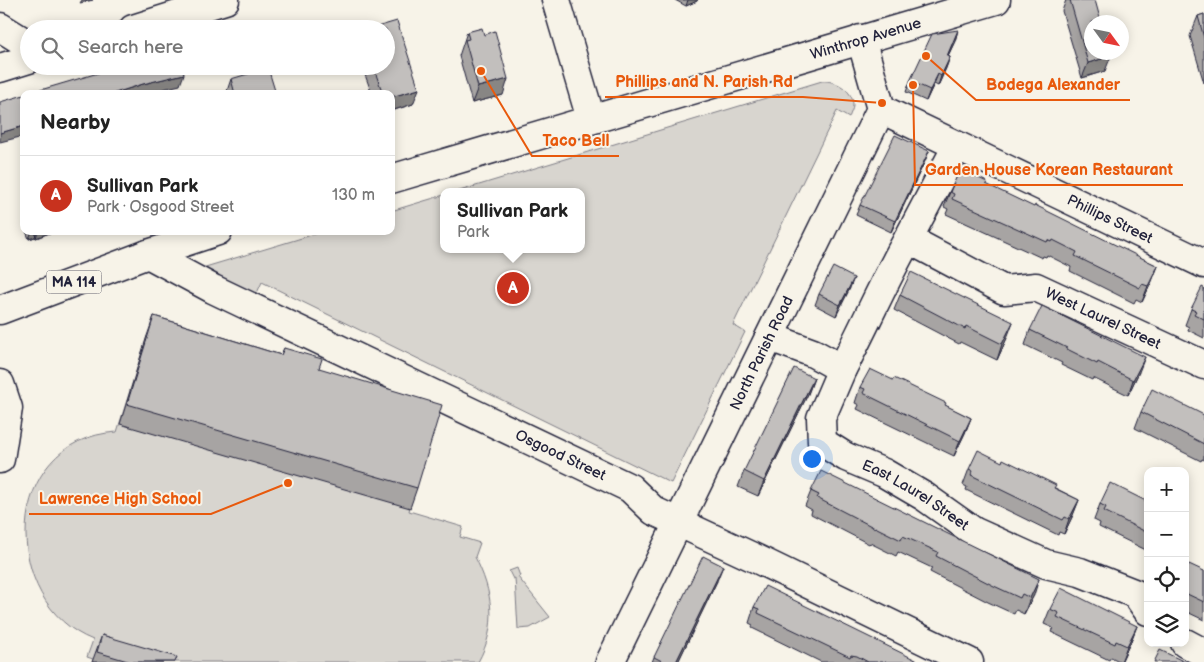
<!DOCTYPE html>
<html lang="en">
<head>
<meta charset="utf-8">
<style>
  body { margin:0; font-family:"Balsamiq Sans",sans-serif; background:#f6f6f6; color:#222 }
  .controls { position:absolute; right:15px; bottom:15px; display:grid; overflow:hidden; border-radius:10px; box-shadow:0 2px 12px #0003 }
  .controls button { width:45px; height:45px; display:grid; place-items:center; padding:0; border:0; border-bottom:1px solid #e0e0e0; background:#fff; color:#222; font:25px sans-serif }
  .compass { position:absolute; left:1084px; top:15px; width:45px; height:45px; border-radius:50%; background:#fff; box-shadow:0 2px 12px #0003; rotate:123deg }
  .you { position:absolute; left:811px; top:458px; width:18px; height:18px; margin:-12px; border:4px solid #fff; border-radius:50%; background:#1a73e8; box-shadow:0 0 0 8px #1a73e833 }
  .badge { display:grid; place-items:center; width:32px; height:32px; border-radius:50%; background:#c8321e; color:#fff; font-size:16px; font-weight:700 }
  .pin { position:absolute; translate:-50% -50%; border:2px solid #fff; box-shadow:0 1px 5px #0006 }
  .popup { position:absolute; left:440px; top:188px; width:145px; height:65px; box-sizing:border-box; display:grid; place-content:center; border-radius:10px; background:#fff; filter:drop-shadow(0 1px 4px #0005); font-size:16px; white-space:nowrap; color:#767676 }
  .popup b { font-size:19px; color:#222 }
  .popup::after { content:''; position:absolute; left:50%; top:100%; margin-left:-10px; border:10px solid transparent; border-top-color:#fff }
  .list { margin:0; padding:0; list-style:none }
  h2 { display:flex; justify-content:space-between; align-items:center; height:65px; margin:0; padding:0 20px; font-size:21px }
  h2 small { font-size:16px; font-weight:400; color:#767676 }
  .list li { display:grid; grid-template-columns:32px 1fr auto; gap:15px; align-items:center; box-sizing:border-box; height:80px; padding:0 20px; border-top:1px solid #e0e0e0 }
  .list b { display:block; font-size:19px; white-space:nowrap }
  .list p { margin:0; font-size:16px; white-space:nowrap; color:#767676 }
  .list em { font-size:16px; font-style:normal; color:#767676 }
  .icon { flex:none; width:28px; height:28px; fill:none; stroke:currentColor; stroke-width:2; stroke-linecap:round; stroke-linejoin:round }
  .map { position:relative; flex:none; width:1204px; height:662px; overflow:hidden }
  .search { position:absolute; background:#fff; box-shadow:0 2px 12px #0003; left:20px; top:20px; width:375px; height:55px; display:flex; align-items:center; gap:12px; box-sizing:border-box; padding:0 18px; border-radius:28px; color:#767676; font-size:19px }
  .panel { position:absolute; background:#fff; box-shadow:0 2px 12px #0003; left:20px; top:90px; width:375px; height:145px; border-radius:10px }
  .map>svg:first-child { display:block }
  .green { fill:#d8d5cf; stroke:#7d7c85 }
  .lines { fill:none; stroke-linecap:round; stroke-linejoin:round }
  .minor-casing { stroke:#22223b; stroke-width:31 }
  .major-casing { stroke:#22223b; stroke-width:31 }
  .minor { stroke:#f7f3e8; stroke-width:28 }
  .major { stroke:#f7f3e8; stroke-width:28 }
  .wall { fill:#a7a4a3; stroke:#22223b }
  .shaded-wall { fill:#888684; stroke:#22223b }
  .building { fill:#c2bfbd; stroke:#22223b }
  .labels { text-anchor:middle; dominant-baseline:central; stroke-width:4; stroke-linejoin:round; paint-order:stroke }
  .shield { fill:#f7f3e8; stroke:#62616f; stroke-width:1 }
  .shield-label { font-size:14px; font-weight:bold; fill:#22223b }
  .street-label { font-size:15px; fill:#22223b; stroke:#f7f3e8 }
  .leader { fill:none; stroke:#e8590c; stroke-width:2 }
  .callout-dot { fill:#e8590c; stroke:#f7f3e8; stroke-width:2 }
  .callout-label { font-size:16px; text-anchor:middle; font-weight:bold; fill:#e8590c; stroke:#f7f3e8; stroke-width:4; stroke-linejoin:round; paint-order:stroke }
</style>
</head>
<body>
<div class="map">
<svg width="1204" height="662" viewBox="0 0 1204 662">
  <rect width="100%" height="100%" fill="#f7f3e8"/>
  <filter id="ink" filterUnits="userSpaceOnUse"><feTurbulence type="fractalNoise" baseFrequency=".02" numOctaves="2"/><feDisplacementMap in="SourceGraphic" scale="10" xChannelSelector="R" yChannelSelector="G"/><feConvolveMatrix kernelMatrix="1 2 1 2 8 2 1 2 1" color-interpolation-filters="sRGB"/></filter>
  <g filter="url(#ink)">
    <g class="green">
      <path d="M822 81C835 80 854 90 853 106 853 109 850 114 849 118L837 111 733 325 745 332 671 483 262 282 256 295 202 268 325 231H391V211L444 195V249H582V192H456Z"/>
      <path d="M147 336 435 426 409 511 463 527 460 537 480 543 475 557C493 592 498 626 478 662H93V659L87 657 93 640C0 604 0 439 117 432Z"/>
      <polygon points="517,568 520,576 518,577 550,617 530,628 518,629 515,578 513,579 509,571"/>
    </g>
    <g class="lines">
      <g class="minor-casing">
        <g id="minor">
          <polyline points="556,0 591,119"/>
          <polyline points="0,27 29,45"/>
          <polyline points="133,29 225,0"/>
          <polyline points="0,68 29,59"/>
          <path id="s1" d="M881 109 1204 264"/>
          <path id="s2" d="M957 146 908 239 1004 290 1036 287 1204 365"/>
          <path id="s3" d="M148 254 213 289 630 488 654 511 757 559 969 662"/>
          <path id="s4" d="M770 337 813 353 842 369 821 418 822 442 846 457 884 473 925 497 973 531 1046 564 1080 572 1136 594 1148 611"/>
          <path d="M842 369C865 326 884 281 908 239"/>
          <polyline points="0,384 8,408 0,459"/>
          <polyline points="1185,643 1204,653"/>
          <path id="s5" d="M610 662 881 109 861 39"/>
        </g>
      </g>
      <g class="major-casing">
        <g id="major">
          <path id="s6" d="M391 179 996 0"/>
          <polyline points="0,310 148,254 218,231"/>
        </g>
      </g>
      <use href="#minor" class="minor"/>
      <use href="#major" class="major"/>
    </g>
    <g class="wall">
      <polygon points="675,0 698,0 697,1 686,6"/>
      <polygon points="1066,0 1095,0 1105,71 1082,78 1062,11"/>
      <polygon points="1204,14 1204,83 1190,36 1198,16"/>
      <polygon points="958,30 955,41 948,56 950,57 946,68 938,86 934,84 926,101 906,92 910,81"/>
      <polygon points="467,32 503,95 472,103 459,56"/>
      <polygon points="367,66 386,66 413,104 391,111 391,94 372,94 364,72"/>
      <polygon points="231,79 276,94 226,94"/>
      <polygon points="929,151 925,161 891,232 856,215 860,205"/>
      <polygon points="986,185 1158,266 1152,281 1142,302 1136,299 1134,303 1070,271 1071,267 1047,255 1046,257 1043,256 1042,258 946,214 948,209 944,207 950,192"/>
      <polygon points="26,231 52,231 52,232 36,238 35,237 29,239"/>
      <polygon points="850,288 836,316 815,305 819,294"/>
      <polygon points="1204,288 1204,338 1188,330 1189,327 1185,325 1191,309"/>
      <polygon points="900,295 1007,338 997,360 960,342 959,344 894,310"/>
      <polygon points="154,316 281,355 284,348 319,368 417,488 410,508 120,424 147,336"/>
      <polygon points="1030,330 1139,372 1128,395 1093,378 1092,380 1061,365 1062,363 1025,345"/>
      <polygon points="814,378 808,394 758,496 738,487 744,471"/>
      <polygon points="893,380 971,418 965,433 954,456 857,409 859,405 855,403 860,387"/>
      <polygon points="1141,412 1204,415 1204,460 1202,459 1201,461 1135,428"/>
      <polygon points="969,469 1055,488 1079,500 1073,515 1064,534 1059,532 1058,535 966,490 967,487 963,485"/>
      <polygon points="811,491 1034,595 1024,614 1016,610 1014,614 988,602 930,572 932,568 898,552 896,556 870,543 869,544 811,514 812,510 805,506"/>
      <polygon points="1148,502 1148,551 1099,527 1100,523 1094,520 1100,504"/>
      <polygon points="1185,570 1204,571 1204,620 1185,611"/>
      <polygon points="717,581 678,662 652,662 654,657"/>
      <polygon points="754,607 920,662 821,662 752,628 753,625 749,623"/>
      <polygon points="1050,609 1137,626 1131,641 1121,662 1111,657 1109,660 1051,632 1053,628 1044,624"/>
      <polygon points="102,635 175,662 92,662"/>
    </g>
    <g class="shaded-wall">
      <polygon points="82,0 93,0 80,3"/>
      <polygon points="688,0 698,0 697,1 686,6"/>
      <polygon points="958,30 955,41 943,66 947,56"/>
      <polygon points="1111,56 1105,71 1082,78 1088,63"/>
      <polygon points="950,57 946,68 938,86 941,76"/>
      <polygon points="184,74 180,85 142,94 112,94 143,84"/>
      <polygon points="938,74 934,84 926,101 930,90"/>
      <polygon points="508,79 503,95 472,103 478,87"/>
      <polygon points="419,89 413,104 391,111 391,97"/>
      <polygon points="24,126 24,136 0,142 0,133"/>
      <polygon points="929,151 925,161 891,232 895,221"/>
      <polygon points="32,231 37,231 35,237 29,239"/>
      <polygon points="38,231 52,231 52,232 36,238"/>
      <polygon points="1158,266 1152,281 1142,302 1148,286"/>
      <polygon points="854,278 850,288 836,316 840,305"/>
      <polygon points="1013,322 1007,338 997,360 1002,344"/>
      <polygon points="1145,357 1139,372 1128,395 1133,380"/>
      <polygon points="814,378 808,394 758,496 764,481"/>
      <polygon points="971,418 965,433 954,456 960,441"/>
      <polygon points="1079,500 1073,515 1064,534 1069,519"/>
      <polygon points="723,566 717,581 678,662 676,662"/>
      <polygon points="1039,579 1034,595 1024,614 1030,598"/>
      <polygon points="1137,626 1131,641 1121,662 1127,646"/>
    </g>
    <g class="building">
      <polygon points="1070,0 1095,0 1101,22 1092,22 1092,52 1110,52 1111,56 1088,63"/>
      <polygon points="1204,14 1204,38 1198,16"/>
      <polygon points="397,21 419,89 391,97 391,94 383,94 373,66 386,66 386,29 370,29"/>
      <polygon points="482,28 484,35 495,31 508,79 478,87 465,40 469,39 467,32"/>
      <polygon points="958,30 947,56 950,57 941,76 938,74 930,90 910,81 932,34"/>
      <polygon points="131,66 182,66 184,74 143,84 112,94 27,94 115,68 116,71"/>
      <polygon points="268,68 276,94 235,94 231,79"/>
      <polygon points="24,95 24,126 0,133 0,102"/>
      <polygon points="895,135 929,151 895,221 860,205"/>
      <polygon points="960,169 987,182 986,184 1034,207 1035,205 1158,266 1148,286 1142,284 1140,288 1075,256 1077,252 1053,240 1052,242 1048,240 1047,242 952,199 954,194 950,192"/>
      <polygon points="833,267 854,278 840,305 819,294"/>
      <polygon points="911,272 1013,322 1002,344 966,326 965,329 900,295"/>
      <polygon points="1202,287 1204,288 1204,319 1194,314 1196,311 1191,309"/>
      <polygon points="1042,306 1145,357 1133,380 1098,362 1097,364 1067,349 1067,348 1030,330"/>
      <polygon points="154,316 281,355 284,348 322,359 319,368 442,405 417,488 127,404"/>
      <polygon points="794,368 814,378 764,481 744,471"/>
      <polygon points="870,369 893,380 894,378 946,403 945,405 971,418 960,441 863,393 865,389 860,387"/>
      <polygon points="1152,389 1204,415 1204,444 1141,412"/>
      <polygon points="978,450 1002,462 1003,459 1056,485 1054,488 1079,500 1069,519 1065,517 1063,520 971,475 973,471 969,469"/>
      <polygon points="821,471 1039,579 1030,598 1022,594 1020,598 994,586 936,556 938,552 903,536 901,540 875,527 875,528 817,498 819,495 811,491"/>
      <polygon points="1110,483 1148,502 1148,533 1104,511 1106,507 1100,504"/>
      <polygon points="703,556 723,566 676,662 664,662 654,657"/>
      <polygon points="1189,564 1204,571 1204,602 1185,593 1185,570"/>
      <polygon points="765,586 920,662 868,662 857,656 851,655 850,657 758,613 759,609 754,607"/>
      <polygon points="1061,588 1137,626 1127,646 1116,641 1115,644 1057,617 1059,613 1050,609"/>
      <polygon points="102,635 177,657 175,662 131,662 97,652"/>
      <polygon points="1160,650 1185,662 1154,662"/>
    </g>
  </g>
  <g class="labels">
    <rect class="shield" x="46.5" y="270.5" width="55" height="23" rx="4"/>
    <g class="shield-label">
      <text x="74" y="282">MA 114</text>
    </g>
    <g class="street-label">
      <text stroke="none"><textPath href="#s6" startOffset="495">Winthrop Avenue</textPath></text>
      <text stroke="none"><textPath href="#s1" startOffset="254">Phillips Street</textPath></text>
      <text stroke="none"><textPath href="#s2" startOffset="320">West Laurel Street</textPath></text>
      <text stroke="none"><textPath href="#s5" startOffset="344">North Parish Road</textPath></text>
      <text stroke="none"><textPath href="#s3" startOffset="459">Osgood Street</textPath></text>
      <text stroke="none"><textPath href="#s4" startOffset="264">East Laurel Street</textPath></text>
    </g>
  </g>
  <path class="leader" d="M882 103L803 97H605M926 56L976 100H1130M481 71L532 156H619M913 85L915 185H1183M288 483L211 514H29"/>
  <g class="callout-dot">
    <circle cx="882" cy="103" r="5"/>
    <circle cx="926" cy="56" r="5"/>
    <circle cx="481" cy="71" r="5"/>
    <circle cx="913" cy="85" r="5"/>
    <circle cx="288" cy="483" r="5"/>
  </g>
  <g class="callout-label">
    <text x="704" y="87">Phillips and N. Parish Rd</text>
    <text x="1053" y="90">Bodega Alexander</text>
    <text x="576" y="146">Taco Bell</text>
    <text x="1049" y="175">Garden House Korean Restaurant</text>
    <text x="120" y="504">Lawrence High School</text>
  </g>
</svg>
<div class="controls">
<button>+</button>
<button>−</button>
<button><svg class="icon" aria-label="locate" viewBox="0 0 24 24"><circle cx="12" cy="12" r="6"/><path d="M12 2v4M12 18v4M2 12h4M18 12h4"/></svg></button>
<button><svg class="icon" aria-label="layers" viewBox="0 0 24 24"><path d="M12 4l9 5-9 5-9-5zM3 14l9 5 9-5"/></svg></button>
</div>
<svg class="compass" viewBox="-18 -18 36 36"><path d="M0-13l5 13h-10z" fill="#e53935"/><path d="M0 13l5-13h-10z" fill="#767676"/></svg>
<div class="you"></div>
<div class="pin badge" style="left:513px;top:288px">A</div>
<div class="popup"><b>Sullivan Park</b>Park</div>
<div class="search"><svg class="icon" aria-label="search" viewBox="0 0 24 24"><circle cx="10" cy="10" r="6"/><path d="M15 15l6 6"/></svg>Search here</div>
<section class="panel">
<h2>Nearby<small></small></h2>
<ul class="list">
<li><span class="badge">A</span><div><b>Sullivan Park</b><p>Park · Osgood Street</p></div><em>130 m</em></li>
</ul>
</section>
</div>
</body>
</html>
